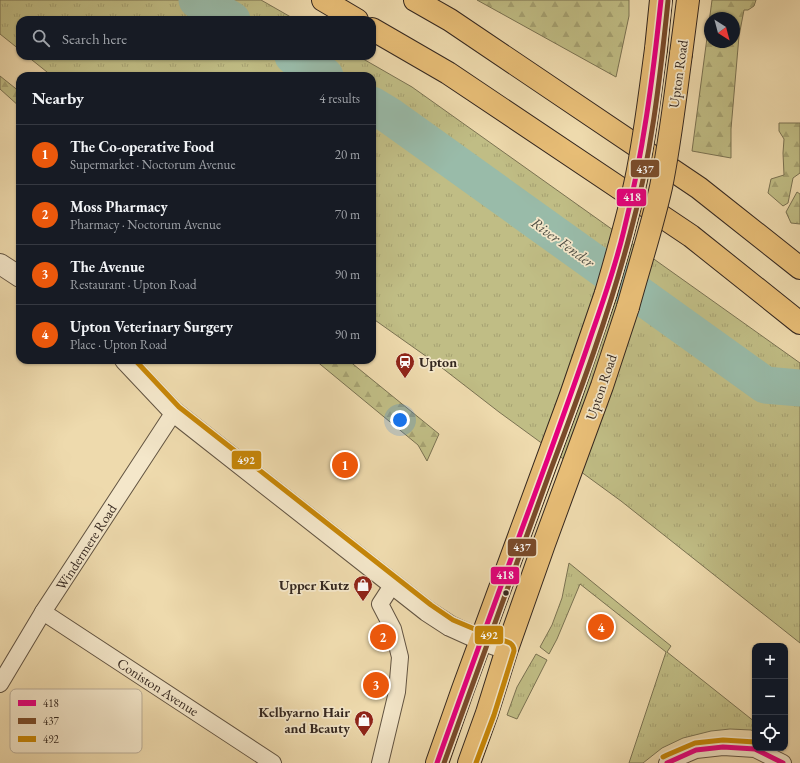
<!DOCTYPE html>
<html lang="en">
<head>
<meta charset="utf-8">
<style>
  body { margin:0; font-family:"EB Garamond",serif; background:#20242c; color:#f1f3f6 }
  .controls { position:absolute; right:12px; bottom:12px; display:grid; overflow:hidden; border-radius:8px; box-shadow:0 1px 3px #0004 }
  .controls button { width:36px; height:36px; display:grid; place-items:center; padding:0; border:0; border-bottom:1px solid #363941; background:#171b24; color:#f1f3f6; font:20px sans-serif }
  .compass { position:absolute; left:704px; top:12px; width:36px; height:36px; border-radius:50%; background:#171b24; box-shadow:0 1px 3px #0004; rotate:144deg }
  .you { position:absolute; left:400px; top:420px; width:14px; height:14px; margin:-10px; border:3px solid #fff; border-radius:50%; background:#1a73e8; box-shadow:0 0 0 6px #1a73e833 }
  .badge { display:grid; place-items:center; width:26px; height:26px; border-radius:50%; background:#ea580c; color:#fff; font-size:13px; font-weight:700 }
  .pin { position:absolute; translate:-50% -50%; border:2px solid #fff; box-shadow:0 1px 4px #0006 }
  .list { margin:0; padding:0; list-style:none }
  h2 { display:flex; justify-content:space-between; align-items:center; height:52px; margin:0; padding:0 16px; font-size:17px }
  h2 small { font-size:13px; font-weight:400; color:#9ea1a6 }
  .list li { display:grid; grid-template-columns:26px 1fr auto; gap:12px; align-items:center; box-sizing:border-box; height:60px; padding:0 16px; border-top:1px solid #363941 }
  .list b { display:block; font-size:15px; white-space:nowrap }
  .list p { margin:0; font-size:13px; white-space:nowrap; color:#9ea1a6 }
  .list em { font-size:13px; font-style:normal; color:#9ea1a6 }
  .icon { flex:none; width:22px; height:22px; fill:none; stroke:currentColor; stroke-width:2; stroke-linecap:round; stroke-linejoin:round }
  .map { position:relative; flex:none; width:800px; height:763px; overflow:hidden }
  .search { position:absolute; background:#171b24; box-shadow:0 1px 3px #0004; left:16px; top:16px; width:360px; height:44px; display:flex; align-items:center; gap:10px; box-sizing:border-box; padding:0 14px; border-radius:12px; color:#9ea1a6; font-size:15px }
  .panel { position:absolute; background:#171b24; box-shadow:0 1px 3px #0004; left:16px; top:72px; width:360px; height:292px; border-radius:12px }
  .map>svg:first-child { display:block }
  .grass { fill:url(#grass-tufts); stroke:#7a7252 }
  .forest { fill:url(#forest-firs); stroke:#7a7252; fill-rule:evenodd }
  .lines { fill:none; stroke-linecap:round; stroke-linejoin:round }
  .river { stroke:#99bba9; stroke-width:37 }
  .minor-casing { stroke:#625442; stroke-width:18 }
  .tertiary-casing { stroke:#625442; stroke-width:22 }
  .primary-casing { stroke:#34271f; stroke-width:24 }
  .motorway-casing { stroke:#34271f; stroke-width:24 }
  .minor { stroke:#f4e7ca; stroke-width:16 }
  .tertiary { stroke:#f4e7ca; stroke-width:20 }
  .primary { stroke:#e7bd76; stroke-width:22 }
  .motorway { stroke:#e7bd76; stroke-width:22 }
  .primary-bridge-casing { stroke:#34271f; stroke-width:24; stroke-linecap:butt }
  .primary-bridge { stroke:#e7bd76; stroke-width:22 }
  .bus-1-casing { stroke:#f4e7ca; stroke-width:8 }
  .bus-2-casing { stroke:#f4e7ca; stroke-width:8 }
  .bus-3-casing { stroke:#f4e7ca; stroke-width:8 }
  .bus-1 { stroke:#e5007d; stroke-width:5 }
  .bus-2 { stroke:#7a4b2a; stroke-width:5 }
  .bus-3 { stroke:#c68608; stroke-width:5 }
  .bus-dot { fill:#34271f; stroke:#f4e7ca; stroke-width:1.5 }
  .labels { text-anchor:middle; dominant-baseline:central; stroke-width:3.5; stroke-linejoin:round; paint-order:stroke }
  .street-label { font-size:14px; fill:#34271f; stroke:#f4e7ca }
  .poi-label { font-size:14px; font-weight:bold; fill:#34271f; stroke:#f4e7ca; text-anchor:end }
  .water-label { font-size:15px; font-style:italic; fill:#4d4c42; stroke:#f4e7ca }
  .key { fill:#f4e7ca; stroke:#baad97; stroke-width:1 }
  .key-label { font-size:11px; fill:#34271f }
  .line-badge { stroke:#f4e7ca; stroke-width:1.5 }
  .badge-label { font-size:11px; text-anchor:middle; font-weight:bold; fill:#fff }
</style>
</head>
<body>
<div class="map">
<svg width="800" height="763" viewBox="0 0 800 763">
  <defs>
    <pattern id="grass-tufts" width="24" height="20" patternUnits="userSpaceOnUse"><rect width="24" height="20" fill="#c0bd85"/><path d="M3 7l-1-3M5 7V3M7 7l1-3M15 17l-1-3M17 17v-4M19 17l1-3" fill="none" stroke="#a6a272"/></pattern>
    <pattern id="forest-firs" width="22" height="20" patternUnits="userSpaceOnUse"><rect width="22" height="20" fill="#c0bd85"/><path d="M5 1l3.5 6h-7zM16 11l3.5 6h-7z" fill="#a6a272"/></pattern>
  </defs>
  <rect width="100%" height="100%" fill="#eedaad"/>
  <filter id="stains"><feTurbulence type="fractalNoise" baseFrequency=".005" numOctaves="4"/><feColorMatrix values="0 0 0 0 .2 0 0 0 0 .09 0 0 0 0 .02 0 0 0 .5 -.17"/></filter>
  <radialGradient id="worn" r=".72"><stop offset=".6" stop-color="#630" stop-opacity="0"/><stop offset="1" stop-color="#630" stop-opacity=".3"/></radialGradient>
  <g class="grass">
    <polygon points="0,0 261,0 296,20 20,20 20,50 0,34"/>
    <polygon points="27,56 358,56 412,87 800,363 800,643 621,501 499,412 437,364 372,318 372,76 52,76"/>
    <polygon points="569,563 671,646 667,652 755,722 755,732 751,730 730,729 711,731 683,738 662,748 643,763 629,763 666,652 580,584 557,639 549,654 540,647 552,625 562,598"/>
    <polygon points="536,654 547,660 517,719 507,715 517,687"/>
  </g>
  <g class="forest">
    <polygon points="477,0 629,0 629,16 616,77"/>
    <path d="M712 0H756L754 6 748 10H744L739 36 731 129V158L692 151ZM710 18H734V42H710Z"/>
    <polygon points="0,76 20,92 20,107 0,89"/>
    <polygon points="779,123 800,123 800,173 793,178 788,203 783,206 768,193 771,179 784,175 783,153 784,139 779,131"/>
    <polygon points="797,192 800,194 800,224 791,223 786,212"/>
    <polygon points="315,360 348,360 439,434 427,461 418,445"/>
  </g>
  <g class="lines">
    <g class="river">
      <polyline points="197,0 232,20"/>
      <polyline points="293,56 325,76"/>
      <polyline points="372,105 390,116 765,385 800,388"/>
    </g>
    <g class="minor-casing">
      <g id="minor">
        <polyline points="43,612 273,763"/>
        <polyline points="0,684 43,612 174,412"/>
        <polyline points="380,763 397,692 400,657 393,629 380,604 393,584"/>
        <polyline points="667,763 670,761 696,750 723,747 755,749 783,763"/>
      </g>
    </g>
    <g class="tertiary-casing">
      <g id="tertiary">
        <polyline points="0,264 20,277"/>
        <polyline points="125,360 174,412 427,611 450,626 481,640 507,649"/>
      </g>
    </g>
    <g class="primary-casing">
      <g id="primary">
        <polyline points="656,49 661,0"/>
        <polyline points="681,54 688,0"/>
        <polyline points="437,763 463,689 571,395 606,293"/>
        <polyline points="469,763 487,713 507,649 544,544 602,386 628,307"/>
      </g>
    </g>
    <g class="motorway-casing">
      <g id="motorway">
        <polyline points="323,0 357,20"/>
        <polyline points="415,0 450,20 699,188 800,268"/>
        <polyline points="372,29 448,73 691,236 800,323"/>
      </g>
    </g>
    <use href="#minor" class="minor"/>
    <use href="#tertiary" class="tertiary"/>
    <use href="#primary" class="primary"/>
    <use href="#motorway" class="motorway"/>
    <g class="primary-bridge-casing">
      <g id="primary-bridge">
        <path d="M606 293C617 255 628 218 636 180 645 137 650 93 656 49"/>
        <path d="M628 307C639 267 652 227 661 187 670 143 675 98 681 54"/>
      </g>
    </g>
    <use href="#primary-bridge" class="primary-bridge"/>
    <g class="bus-1-casing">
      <g id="bus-1">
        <path d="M437 763C473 661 511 559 548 458 563 416 578 375 592 333 604 299 616 264 624 230 643 154 653 77 661 0"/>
        <polyline points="667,763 696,750 723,747 755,749 783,763"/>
      </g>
    </g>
    <g class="bus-2-casing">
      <path id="bus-2" d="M444 763C479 665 515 567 551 469 580 392 609 314 630 234 651 158 660 79 668 1"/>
    </g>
    <g class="bus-3-casing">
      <g id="bus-3">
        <path d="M135 360 179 407 431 605 453 620 484 633 510 643C513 645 514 647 514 651L494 715 476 763"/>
        <polyline points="663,757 667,755 695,743 723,740 755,742"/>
      </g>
    </g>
    <use href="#bus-1" class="bus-1"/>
    <use href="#bus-2" class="bus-2"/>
    <use href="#bus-3" class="bus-3"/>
  </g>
  <defs>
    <g id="station-pin" transform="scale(1)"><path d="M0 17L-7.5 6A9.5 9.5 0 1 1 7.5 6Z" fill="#8f2418" stroke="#f4e7ca"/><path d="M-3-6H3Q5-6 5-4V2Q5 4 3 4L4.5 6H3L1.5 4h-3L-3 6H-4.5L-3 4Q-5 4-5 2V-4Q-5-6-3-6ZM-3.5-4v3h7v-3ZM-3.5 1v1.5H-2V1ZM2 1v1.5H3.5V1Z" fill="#fff"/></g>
    <g id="shop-pin" transform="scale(1)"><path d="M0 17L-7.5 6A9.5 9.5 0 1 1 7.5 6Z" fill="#8f2418" stroke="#f4e7ca"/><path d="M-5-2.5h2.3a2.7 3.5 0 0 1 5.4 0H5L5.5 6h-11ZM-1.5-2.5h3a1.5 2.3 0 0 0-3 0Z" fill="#fff"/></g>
  </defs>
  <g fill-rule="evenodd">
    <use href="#station-pin" x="405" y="362"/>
    <use href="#shop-pin" x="363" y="585"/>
    <use href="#shop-pin" x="364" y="720"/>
  </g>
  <circle class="bus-dot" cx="506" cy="593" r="3.5"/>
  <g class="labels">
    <g class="street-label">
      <text transform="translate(678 74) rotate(-82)">Upton Road</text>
      <text transform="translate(601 387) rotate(-71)">Upton Road</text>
      <text transform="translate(86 547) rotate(-57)">Windermere Road</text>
      <text transform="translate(158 687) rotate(33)">Coniston Avenue</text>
    </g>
    <g class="poi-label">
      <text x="419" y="362" text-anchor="start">Upton</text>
      <text x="349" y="585">Upper Kutz</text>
      <text x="350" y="712">Kelbyarno Hair<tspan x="350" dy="16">and Beauty</tspan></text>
    </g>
    <g class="water-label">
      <text transform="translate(563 242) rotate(36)">River Fender</text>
    </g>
  </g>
  <rect x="10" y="689" width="132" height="64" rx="6" class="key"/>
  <rect x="18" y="700" width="18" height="6" fill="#e5007d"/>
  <rect x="18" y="718" width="18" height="6" fill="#7a4b2a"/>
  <rect x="18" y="736" width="18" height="6" fill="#c68608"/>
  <g class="key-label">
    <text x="43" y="707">418</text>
    <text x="43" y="725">437</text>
    <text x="43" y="743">492</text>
  </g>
  <g class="line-badge">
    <rect x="630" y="159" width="30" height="19" rx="4" fill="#7a4b2a"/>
    <rect x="616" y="188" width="31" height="19" rx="4" fill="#e5007d"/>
    <rect x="231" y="450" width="31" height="20" rx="4" fill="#c68608"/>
    <rect x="507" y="538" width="30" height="19" rx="4" fill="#7a4b2a"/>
    <rect x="490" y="566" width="30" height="19" rx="4" fill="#e5007d"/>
    <rect x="474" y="625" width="30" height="20" rx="4" fill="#c68608"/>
  </g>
  <g class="badge-label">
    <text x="645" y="173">437</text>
    <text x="632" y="201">418</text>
    <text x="246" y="464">492</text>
    <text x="522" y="551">437</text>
    <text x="505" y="579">418</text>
    <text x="489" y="639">492</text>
  </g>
  <rect width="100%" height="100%" filter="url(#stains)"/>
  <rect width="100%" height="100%" fill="url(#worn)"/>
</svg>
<div class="controls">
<button>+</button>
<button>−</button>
<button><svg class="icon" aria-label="locate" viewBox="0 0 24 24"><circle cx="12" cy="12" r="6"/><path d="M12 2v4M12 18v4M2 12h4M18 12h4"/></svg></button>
</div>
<svg class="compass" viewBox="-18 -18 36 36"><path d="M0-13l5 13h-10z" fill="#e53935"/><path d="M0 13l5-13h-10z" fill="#9ea1a6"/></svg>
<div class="you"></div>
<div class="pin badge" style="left:345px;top:465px">1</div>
<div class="pin badge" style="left:383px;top:637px">2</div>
<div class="pin badge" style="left:376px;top:685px">3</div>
<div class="pin badge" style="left:601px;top:627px">4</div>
<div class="search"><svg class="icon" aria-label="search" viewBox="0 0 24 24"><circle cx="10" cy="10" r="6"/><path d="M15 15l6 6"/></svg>Search here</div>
<section class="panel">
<h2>Nearby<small>4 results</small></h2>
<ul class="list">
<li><span class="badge">1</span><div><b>The Co-operative Food</b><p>Supermarket · Noctorum Avenue</p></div><em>20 m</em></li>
<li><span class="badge">2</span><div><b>Moss Pharmacy</b><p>Pharmacy · Noctorum Avenue</p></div><em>70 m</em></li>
<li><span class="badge">3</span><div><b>The Avenue</b><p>Restaurant · Upton Road</p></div><em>90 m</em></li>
<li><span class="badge">4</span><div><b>Upton Veterinary Surgery</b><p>Place · Upton Road</p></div><em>90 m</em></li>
</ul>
</section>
</div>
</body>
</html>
